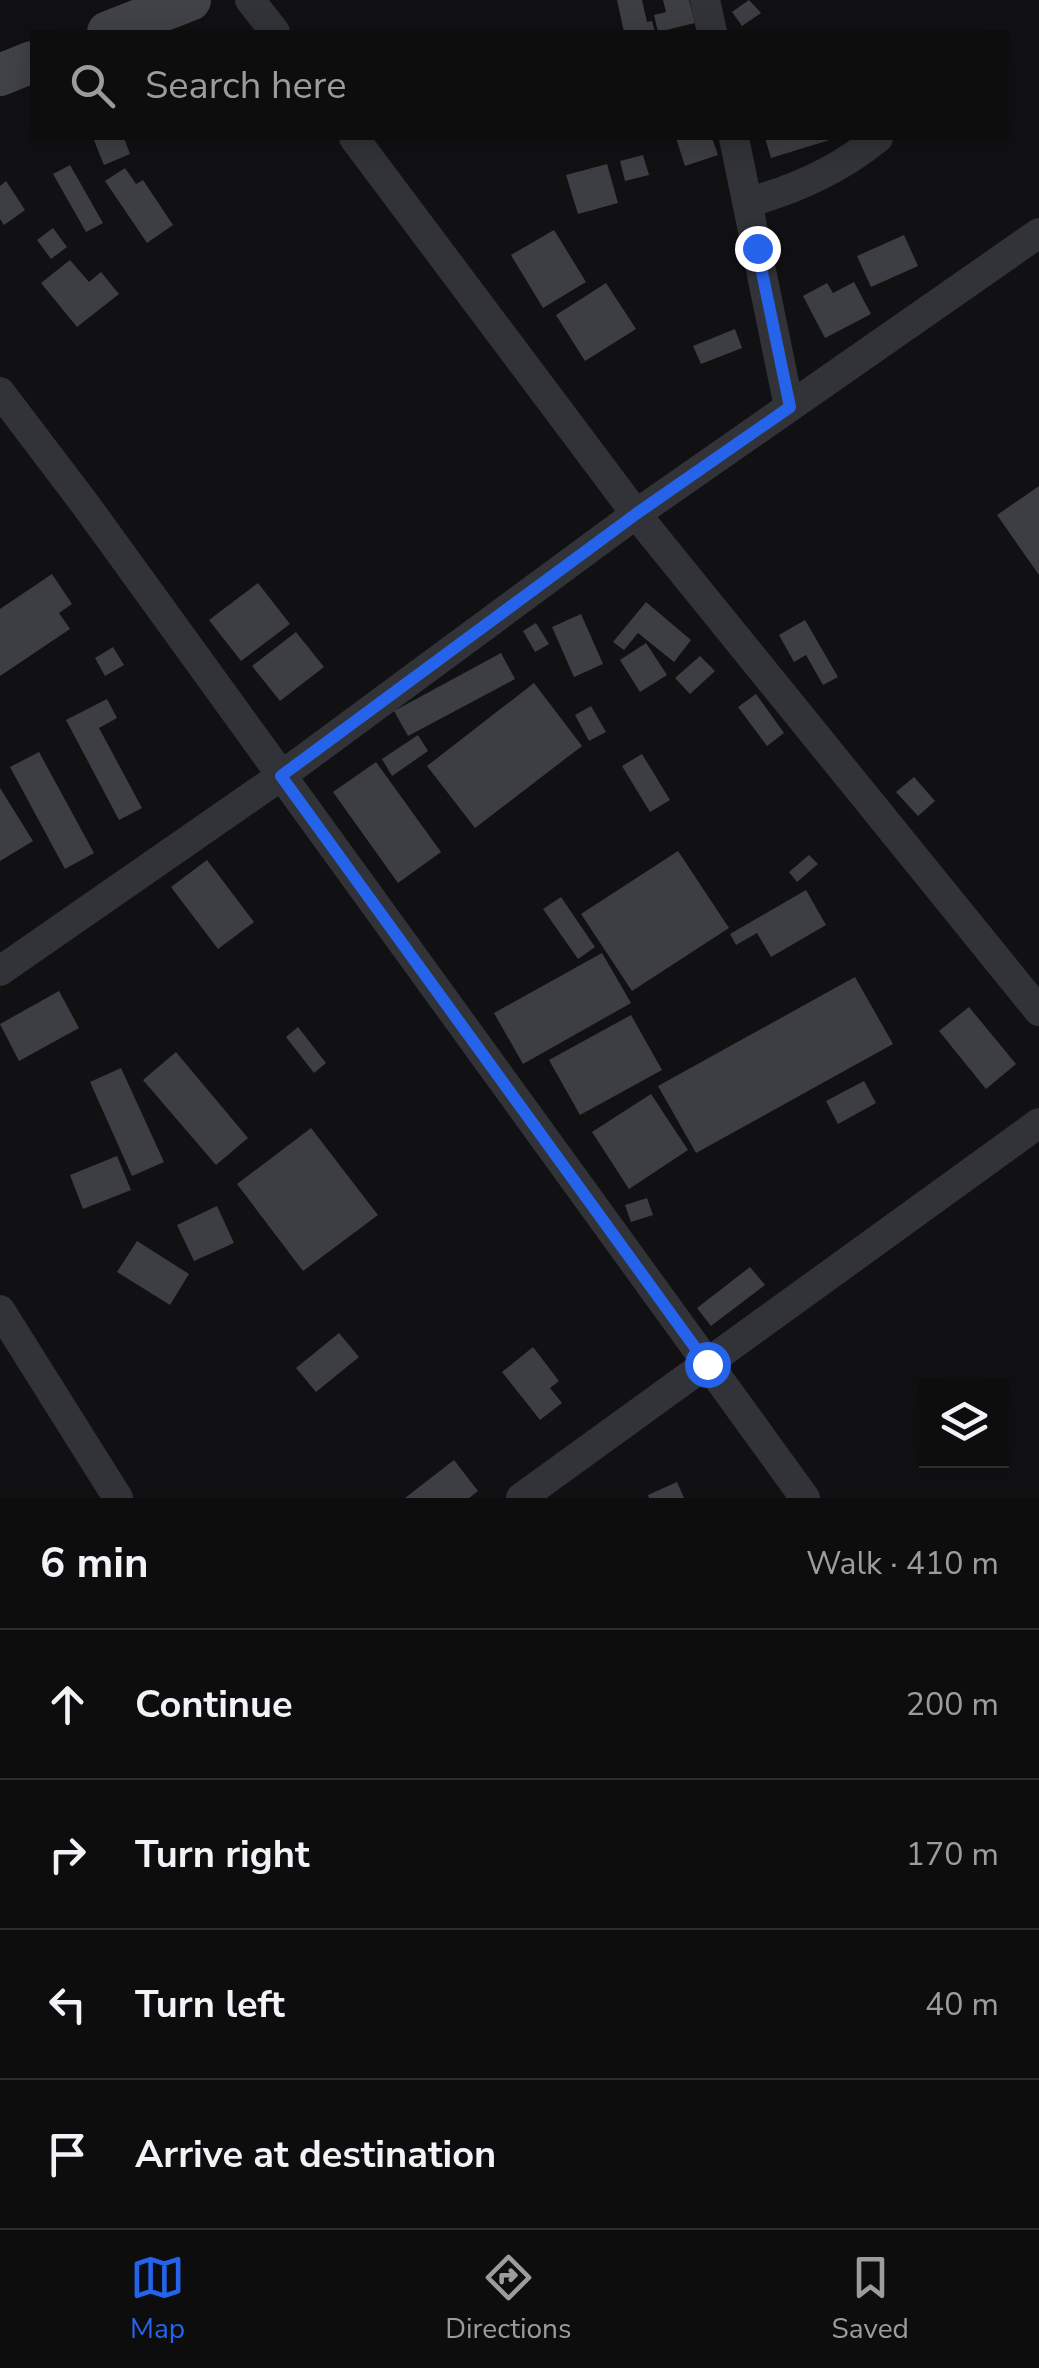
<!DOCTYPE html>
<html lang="en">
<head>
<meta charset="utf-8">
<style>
  body { margin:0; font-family:"Nunito Sans",sans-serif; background:#161617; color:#f1f3f6 }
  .controls { position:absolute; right:30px; bottom:30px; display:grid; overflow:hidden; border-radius:0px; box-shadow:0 5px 25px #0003 }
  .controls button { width:90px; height:90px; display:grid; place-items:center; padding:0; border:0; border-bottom:2px solid #2d2d2e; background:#0d0d0e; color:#f1f3f6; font:50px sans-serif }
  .stop { position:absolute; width:30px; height:30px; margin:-22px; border:8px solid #2563eb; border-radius:50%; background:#fff }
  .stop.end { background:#2563eb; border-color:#fff; box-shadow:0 2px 10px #0008 }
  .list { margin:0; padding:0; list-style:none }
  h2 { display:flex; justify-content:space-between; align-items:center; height:130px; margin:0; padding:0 40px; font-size:42px }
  h2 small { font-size:32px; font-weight:400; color:#9a9c9e }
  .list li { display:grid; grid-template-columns:65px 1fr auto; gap:30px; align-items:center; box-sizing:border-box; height:150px; padding:0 40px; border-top:2px solid #2d2d2e }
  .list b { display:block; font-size:38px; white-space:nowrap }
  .list em { font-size:32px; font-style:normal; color:#9a9c9e }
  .icon { flex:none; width:55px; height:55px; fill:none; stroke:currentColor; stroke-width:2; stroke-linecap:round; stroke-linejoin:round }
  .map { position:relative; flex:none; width:1039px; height:1498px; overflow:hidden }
  .search { position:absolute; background:#0d0d0e; box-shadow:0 5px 25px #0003; left:30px; right:30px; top:30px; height:110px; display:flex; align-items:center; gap:25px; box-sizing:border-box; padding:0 35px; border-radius:0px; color:#9a9c9e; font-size:38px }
  .sheet { height:730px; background:#0d0d0e }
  nav { display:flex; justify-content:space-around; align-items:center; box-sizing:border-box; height:140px; border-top:2px solid #2d2d2e; background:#0d0d0e; font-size:28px; color:#9a9c9e }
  nav a { display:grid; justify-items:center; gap:5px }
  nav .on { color:#2563eb }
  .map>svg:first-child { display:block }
  .building { fill:#3d3e43 }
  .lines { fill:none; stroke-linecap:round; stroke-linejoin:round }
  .street { stroke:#323338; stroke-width:30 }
  .secondary { stroke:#404248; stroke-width:42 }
  .route { stroke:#2563eb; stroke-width:12 }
</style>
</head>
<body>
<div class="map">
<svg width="1039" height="1498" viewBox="0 0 1039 1498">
  <rect width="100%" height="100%" fill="#111113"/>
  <g class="building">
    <polygon points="617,0 642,0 647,22 652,21 655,32 624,32"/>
    <polygon points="663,0 689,0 695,23 658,32 654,15 666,12"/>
    <polygon points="749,0 761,13 742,26 732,12"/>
    <polygon points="93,138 124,138 130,154 104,165"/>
    <polygon points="676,138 712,138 718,155 685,166"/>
    <polygon points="765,138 836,138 771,158"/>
    <polygon points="643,155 649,175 625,181 620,161"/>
    <polygon points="607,164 618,203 578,214 566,175"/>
    <polygon points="70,165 103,223 86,232 53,174"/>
    <polygon points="125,168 136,184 143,180 173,225 147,243 105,181"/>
    <polygon points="6,181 25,210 4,225 0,219 0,186"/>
    <polygon points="53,228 67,247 51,259 37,240"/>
    <polygon points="554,230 586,282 543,308 511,255"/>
    <polygon points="904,235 918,266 871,287 857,256"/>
    <polygon points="70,260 89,282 101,272 119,294 77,327 41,283"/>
    <polygon points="854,282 871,314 825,338 803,296 827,283 833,293"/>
    <polygon points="606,283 636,329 585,361 556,315"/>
    <polygon points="735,329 742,348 701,364 693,346"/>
    <polygon points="1039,486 1039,575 997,515"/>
    <polygon points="52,574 72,604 59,613 70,629 0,676 0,609"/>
    <polygon points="258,583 290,624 241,661 209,620"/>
    <polygon points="646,602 691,640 674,662 638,633 624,650 613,642"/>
    <polygon points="581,614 603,664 574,677 552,627"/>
    <polygon points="805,620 838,677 823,685 806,655 794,662 779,635"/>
    <polygon points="536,623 549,644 535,652 523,631"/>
    <polygon points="296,632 324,667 280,701 252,666"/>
    <polygon points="646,643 667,675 640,692 620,660"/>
    <polygon points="113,647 124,665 105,676 95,658"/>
    <polygon points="501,653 515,679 408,736 394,711"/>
    <polygon points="700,656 715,671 690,694 675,678"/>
    <polygon points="534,683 582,746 475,828 427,766"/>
    <polygon points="756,694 784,733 767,746 738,707"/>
    <polygon points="107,699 117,718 99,728 142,808 119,820 66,720"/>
    <polygon points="591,706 606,732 589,741 575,715"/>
    <polygon points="418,735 428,751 392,776 382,759"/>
    <polygon points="39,752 94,853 65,869 10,767"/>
    <polygon points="642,754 670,800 650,812 622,766"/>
    <polygon points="376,762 441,852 398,883 333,792"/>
    <polygon points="914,777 935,801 918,816 896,792"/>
    <polygon points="0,788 33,841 0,861"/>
    <polygon points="678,851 729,928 632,991 581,914"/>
    <polygon points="809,855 818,864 797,882 789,872"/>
    <polygon points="207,860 254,922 218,949 171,887"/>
    <polygon points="806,890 826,925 771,957 757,933 736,945 730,934"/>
    <polygon points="561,897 595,947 578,959 543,909"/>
    <polygon points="602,953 631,1003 523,1064 494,1013"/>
    <polygon points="855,977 893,1044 696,1153 658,1086"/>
    <polygon points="59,991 79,1028 19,1061 0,1024"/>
    <polygon points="969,1007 1016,1064 986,1089 939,1031"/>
    <polygon points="631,1015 662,1070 580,1115 549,1060"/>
    <polygon points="298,1027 326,1063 314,1073 286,1037"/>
    <polygon points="176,1052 248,1138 216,1165 143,1080"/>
    <polygon points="121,1068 164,1162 132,1176 90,1082"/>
    <polygon points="864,1081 876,1103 838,1124 826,1101"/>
    <polygon points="651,1094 688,1150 629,1189 592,1132"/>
    <polygon points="311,1128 378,1215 303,1271 237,1184"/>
    <polygon points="117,1156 131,1190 83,1209 70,1175"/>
    <polygon points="647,1198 653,1215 631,1222 625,1205"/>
    <polygon points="217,1206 234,1243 194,1261 177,1225"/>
    <polygon points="137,1241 189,1274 170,1305 117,1272"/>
    <polygon points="750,1267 765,1285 711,1326 697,1308"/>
    <polygon points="339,1333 359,1357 316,1392 296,1368"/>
    <polygon points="533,1347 559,1381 550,1388 562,1403 540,1420 502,1372"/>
    <polygon points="454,1460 478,1491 469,1498 405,1498"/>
    <polygon points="677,1482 684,1498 649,1498 648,1495"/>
  </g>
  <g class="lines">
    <g class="street">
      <polyline points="250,0 275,32"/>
      <polyline points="705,0 712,32"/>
      <polyline points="354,138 636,514 1039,1011"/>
      <polyline points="734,138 789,407"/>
      <path d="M749 202C797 189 840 169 878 138"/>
      <polyline points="0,392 85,504 805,1498"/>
      <polyline points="0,971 281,776 636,514 1039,233"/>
      <polyline points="0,1310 118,1498"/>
      <polyline points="521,1498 1039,1123"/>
    </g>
    <g class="secondary">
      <polyline points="108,32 190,0"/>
      <polyline points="0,75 32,62"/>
    </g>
  </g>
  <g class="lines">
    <polyline class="route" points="707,1364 281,776 636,514 790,407 757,248"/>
  </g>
</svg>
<div class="controls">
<button><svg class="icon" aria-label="layers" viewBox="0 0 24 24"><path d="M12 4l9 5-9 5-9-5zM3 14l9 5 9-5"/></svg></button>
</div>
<div class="stop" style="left:707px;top:1364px"></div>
<div class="stop end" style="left:757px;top:248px"></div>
<div class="search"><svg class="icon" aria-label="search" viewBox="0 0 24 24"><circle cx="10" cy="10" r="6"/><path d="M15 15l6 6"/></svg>Search here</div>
</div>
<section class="sheet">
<h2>6 min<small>Walk · 410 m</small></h2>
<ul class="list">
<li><svg class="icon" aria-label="ahead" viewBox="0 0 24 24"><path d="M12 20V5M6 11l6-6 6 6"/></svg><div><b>Continue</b></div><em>200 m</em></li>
<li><svg class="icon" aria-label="right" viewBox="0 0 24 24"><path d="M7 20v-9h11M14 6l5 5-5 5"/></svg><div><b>Turn right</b></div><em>170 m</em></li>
<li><svg class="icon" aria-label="left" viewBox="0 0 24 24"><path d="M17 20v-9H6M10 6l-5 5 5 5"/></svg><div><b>Turn left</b></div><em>40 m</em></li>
<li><svg class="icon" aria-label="arrive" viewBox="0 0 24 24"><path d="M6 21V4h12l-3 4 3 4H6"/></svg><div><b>Arrive at destination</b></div></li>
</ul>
</section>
<nav>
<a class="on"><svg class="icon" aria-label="map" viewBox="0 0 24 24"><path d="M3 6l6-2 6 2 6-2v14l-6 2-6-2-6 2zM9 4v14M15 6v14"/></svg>Map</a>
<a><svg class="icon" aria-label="directions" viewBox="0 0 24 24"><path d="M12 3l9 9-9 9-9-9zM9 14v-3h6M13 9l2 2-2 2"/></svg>Directions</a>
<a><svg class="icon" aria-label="saved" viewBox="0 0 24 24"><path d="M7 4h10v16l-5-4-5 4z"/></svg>Saved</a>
</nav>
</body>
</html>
